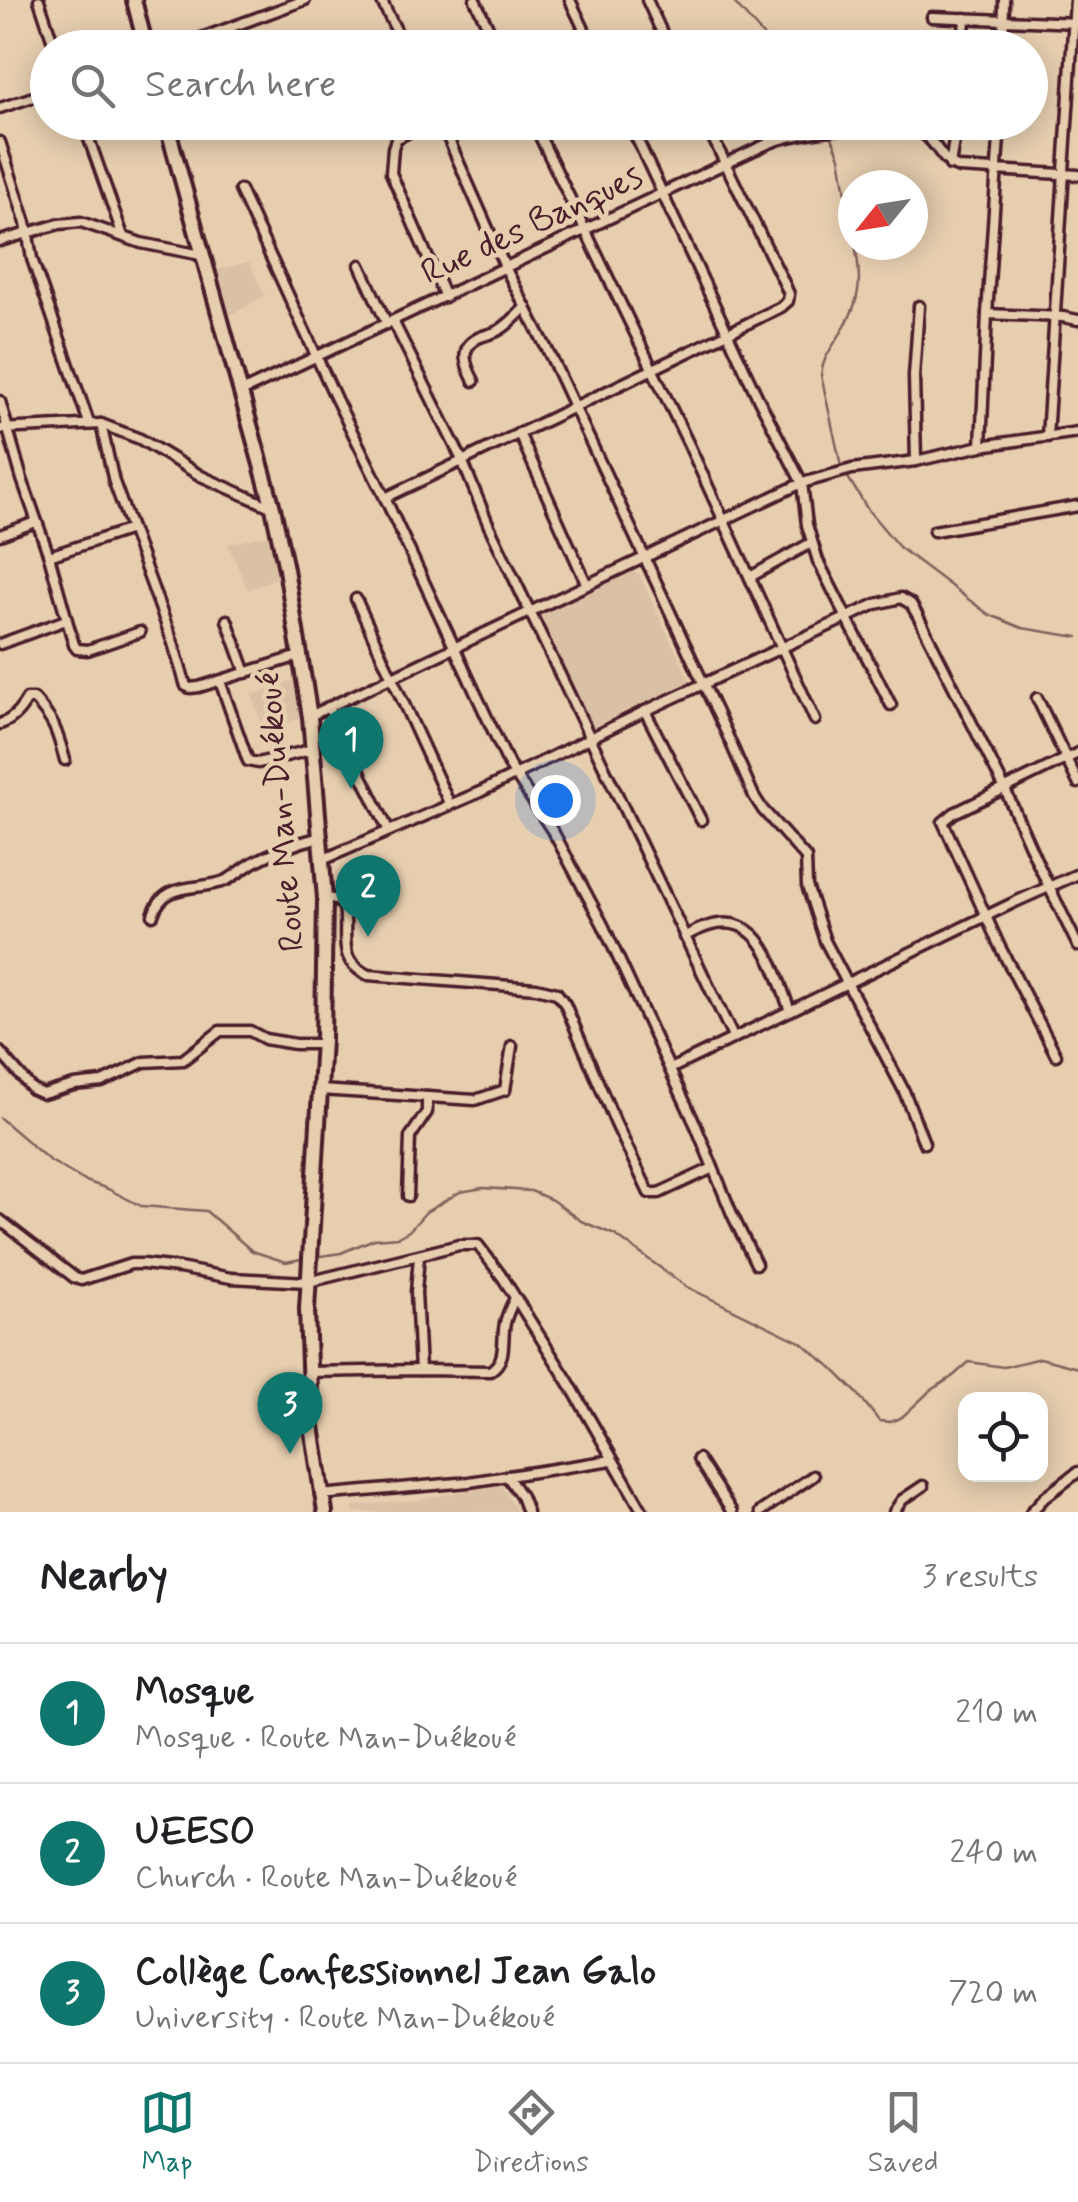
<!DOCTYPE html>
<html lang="en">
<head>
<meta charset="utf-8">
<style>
  body { margin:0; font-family:Mynerve,sans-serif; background:#f6f6f6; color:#202124 }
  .controls { position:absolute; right:30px; bottom:30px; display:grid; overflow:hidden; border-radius:20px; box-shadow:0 5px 25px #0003 }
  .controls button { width:90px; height:90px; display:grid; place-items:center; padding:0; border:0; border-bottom:2px solid #e0e0e0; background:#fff; color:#202124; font:50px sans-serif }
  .compass { position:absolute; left:838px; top:170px; width:90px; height:90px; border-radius:50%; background:#fff; box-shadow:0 5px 25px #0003; rotate:240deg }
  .you { position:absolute; left:555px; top:800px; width:35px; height:35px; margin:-25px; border:8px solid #fff; border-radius:50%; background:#1a73e8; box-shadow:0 0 0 15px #1a73e833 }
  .badge { display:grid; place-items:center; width:65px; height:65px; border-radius:50%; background:#0f766e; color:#fff; font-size:32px; font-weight:700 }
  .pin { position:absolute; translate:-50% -82px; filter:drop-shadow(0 2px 5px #0008) }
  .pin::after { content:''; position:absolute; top:52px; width:35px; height:30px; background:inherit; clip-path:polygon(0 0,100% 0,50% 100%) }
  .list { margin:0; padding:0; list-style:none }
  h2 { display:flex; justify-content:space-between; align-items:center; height:130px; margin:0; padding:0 40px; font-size:42px }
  h2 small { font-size:32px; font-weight:400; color:#757577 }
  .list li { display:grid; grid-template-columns:65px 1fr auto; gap:30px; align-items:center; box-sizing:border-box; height:140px; padding:0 40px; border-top:2px solid #e0e0e0 }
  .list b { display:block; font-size:38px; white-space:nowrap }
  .list p { margin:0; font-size:32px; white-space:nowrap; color:#757577 }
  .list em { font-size:32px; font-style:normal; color:#757577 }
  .icon { flex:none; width:55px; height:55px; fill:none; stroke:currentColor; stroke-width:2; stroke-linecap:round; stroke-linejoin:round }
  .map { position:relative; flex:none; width:1078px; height:1512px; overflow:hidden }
  .search { position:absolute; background:#fff; box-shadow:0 5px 25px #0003; left:30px; right:30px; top:30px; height:110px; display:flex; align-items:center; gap:25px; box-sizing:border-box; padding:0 35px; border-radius:55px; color:#757577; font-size:38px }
  .sheet { height:550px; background:#fff }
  nav { display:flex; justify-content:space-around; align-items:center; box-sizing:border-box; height:140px; border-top:2px solid #e0e0e0; background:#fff; font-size:28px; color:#757577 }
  nav a { display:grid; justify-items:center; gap:5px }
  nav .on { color:#0f766e }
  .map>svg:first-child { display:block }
  .built { fill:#dac0a5 }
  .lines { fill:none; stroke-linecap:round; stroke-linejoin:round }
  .stream { stroke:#84605c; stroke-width:2.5 }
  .street-casing { stroke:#4a1f2b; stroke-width:15 }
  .primary-casing { stroke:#4a1f2b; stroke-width:20 }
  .street { stroke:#e6ceaf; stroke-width:8 }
  .primary { stroke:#e6ceaf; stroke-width:12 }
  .labels { text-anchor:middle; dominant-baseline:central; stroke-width:9; stroke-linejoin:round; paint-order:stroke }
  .street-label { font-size:35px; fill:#4a1f2b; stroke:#e6ceaf }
</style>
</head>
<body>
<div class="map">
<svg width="1078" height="1512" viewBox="0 0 1078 1512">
  <rect width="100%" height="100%" fill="#e6ceaf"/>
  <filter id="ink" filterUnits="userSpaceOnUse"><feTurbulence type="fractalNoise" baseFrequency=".01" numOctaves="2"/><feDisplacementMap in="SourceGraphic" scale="20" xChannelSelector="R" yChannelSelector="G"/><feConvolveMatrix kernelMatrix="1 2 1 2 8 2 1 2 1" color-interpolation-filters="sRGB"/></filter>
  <g filter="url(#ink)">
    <g class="built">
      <polygon points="249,262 265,296 230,315 217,270"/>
      <polygon points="273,534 283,575 248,590 228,544"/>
      <polygon points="631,571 639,574 690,681 592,727 541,615"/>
      <polygon points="301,677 306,716 264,731 252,695"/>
      <polygon points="501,1484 517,1512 353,1512 353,1506 418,1500"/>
    </g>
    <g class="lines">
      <g class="stream">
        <polyline points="732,0 774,48"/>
        <polyline points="831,135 840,157 853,236"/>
        <path d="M855 245C862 280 861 300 842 331 833 347 823 356 821 375L841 466 868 510 899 547 988 614 1022 628 1078 637"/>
        <polyline points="0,1118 49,1160 83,1180 108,1189 141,1206 206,1211 252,1251 286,1262 306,1258"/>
        <polyline points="314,1257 341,1253 374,1239 398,1237 409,1231 426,1212 460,1192 483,1188 531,1191 552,1200 581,1221 615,1235 687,1287 802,1343 831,1367 858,1394 879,1421 890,1422 902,1417 930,1391 952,1377 969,1362 1004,1367 1040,1358 1078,1368"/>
      </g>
      <g class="street-casing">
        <g id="street">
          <polyline points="39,0 55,48"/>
          <polyline points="381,0 405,48"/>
          <polyline points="475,0 498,48"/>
          <polyline points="570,0 593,48"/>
          <polyline points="647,0 669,48"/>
          <polyline points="932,17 1078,23"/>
          <polyline points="174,48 305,0"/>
          <polyline points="963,48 965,18"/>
          <polyline points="1003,48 1004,0"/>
          <polyline points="0,108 48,92"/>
          <polyline points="83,122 123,236"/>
          <polyline points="441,122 505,267 551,357 726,732 754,796 763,810 806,858 807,886 825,941 904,1091 924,1143"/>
          <polyline points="533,122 689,445 815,720"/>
          <polyline points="629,122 757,396 802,483 807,525 818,561 891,705"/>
          <polyline points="411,131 396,139 393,148 391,173 445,297"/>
          <polyline points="0,142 26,223 32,259 89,423"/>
          <polyline points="950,165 957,122"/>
          <polyline points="240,190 336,399 385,498 509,765 555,835 603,925 696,1126 732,1214 756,1264"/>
          <polyline points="0,241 59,224 81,222 141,243 201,255"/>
          <polyline points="360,265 387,324"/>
          <polyline points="987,314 1063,317 1078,320"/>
          <polyline points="393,321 462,460 489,526 733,1037"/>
          <path d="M474 381C466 366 458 348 478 338 486 334 494 334 501 329 510 323 518 314 526 307"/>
          <path d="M239 393 756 149C765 145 775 140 785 138 812 131 896 120 919 131 937 140 939 161 959 168L1078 175"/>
          <polyline points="0,401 22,479 49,556 74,645 77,649 88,650 140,632"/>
          <polyline points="101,424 114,482 173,643 186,686 190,688 199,687 299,656"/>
          <polyline points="0,429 101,424 140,439 201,476 271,507"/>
          <polyline points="519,433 587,585"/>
          <polyline points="1047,437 1075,0"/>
          <polyline points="981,446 987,314 1000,122"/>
          <polyline points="916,461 914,376 919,306"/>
          <polyline points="385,498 728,333 781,307 788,301 789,294 785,285 705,122"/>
          <polyline points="934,531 1078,506"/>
          <polyline points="0,535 36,522"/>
          <polyline points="49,556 131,529"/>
          <polyline points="750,577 811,543"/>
          <polyline points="356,599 450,805"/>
          <polyline points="227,620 246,673"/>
          <polyline points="0,644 66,620"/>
          <polyline points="220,681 248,761 258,763 314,749"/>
          <polyline points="1037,698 1078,783"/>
          <polyline points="328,707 389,831"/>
          <polyline points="645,711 701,820"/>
          <polyline points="310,716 802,483 852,469 916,461 981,446 1078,432"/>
          <path d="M0 724C13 720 21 710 27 699H34C55 722 57 731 65 760"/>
          <polyline points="322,860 480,792 645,711 876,604 901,598 911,604 919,618 1004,787 1038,864 1078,946"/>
          <path d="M325 899H335L344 906C349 936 335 960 368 975L536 988 557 993 565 1004 616 1124 649 1193H659L713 1168"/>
          <path d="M153 915C164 879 201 892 227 880 236 875 244 868 254 862 275 851 297 843 320 837"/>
          <path d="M684 937C755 896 770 955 790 1011"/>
          <polyline points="0,1052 32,1089 43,1094 74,1085 102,1082 144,1062 183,1060 220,1031 250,1031 265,1039 295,1044 323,1044"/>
          <polyline points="1056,1055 1000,947 943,822 954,813 1078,753"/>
          <polyline points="670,1069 1015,902 1078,874"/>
          <polyline points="320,1090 475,1100 505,1090 512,1046"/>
          <polyline points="408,1196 410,1137 427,1112 427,1097"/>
          <polyline points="0,1220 75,1278 81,1280 131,1264 143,1264 179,1268 231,1278 308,1282 459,1245 478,1245 503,1278 568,1381 643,1512"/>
          <polyline points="419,1256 416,1292 420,1370"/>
          <path d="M308 1372 420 1370 490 1371C508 1359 501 1342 505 1323 507 1314 511 1306 515 1298"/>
          <polyline points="698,1459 732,1512"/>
          <polyline points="507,1476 521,1496 527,1512"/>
          <polyline points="320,1495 469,1482 612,1460"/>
          <polyline points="760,1512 813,1476"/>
          <polyline points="894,1512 902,1500 923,1486"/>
          <polyline points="1031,1512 1045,1497 1078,1472"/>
        </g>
      </g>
      <g class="primary-casing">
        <g id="primary">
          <polyline points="134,0 146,48"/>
          <polyline points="166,122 273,508 286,569 310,717 325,899 323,1040 307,1309 311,1420 325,1512"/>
        </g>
      </g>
      <use href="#street" class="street"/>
      <use href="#primary" class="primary"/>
    </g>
  </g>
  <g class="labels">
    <g class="street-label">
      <text transform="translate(532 225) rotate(-25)">Rue des Banques</text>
      <text transform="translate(281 812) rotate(-95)">Route Man-Duékoué</text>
    </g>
  </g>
</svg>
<div class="controls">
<button><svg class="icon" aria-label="locate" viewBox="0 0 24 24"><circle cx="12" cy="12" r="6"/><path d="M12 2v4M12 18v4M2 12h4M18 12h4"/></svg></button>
</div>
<svg class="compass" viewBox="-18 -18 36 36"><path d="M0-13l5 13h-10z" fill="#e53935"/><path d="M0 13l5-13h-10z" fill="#757577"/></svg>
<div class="you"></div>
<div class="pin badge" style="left:351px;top:789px">1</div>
<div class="pin badge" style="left:368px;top:937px">2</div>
<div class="pin badge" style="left:290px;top:1454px">3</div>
<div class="search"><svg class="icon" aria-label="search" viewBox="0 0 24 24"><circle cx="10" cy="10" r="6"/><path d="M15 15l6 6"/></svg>Search here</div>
</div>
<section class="sheet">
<h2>Nearby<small>3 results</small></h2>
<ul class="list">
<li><span class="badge">1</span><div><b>Mosque</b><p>Mosque · Route Man-Duékoué</p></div><em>210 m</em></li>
<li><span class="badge">2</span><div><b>UEESO</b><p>Church · Route Man-Duékoué</p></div><em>240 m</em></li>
<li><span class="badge">3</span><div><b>Collège Confessionnel Jean Galo</b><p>University · Route Man-Duékoué</p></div><em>720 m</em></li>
</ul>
</section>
<nav>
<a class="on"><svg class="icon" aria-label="map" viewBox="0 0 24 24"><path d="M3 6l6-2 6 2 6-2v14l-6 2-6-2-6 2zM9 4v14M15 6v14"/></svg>Map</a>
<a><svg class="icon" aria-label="directions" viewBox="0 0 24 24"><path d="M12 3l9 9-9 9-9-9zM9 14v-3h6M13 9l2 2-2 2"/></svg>Directions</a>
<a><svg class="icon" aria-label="saved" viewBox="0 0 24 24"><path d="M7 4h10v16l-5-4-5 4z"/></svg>Saved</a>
</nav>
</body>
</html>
